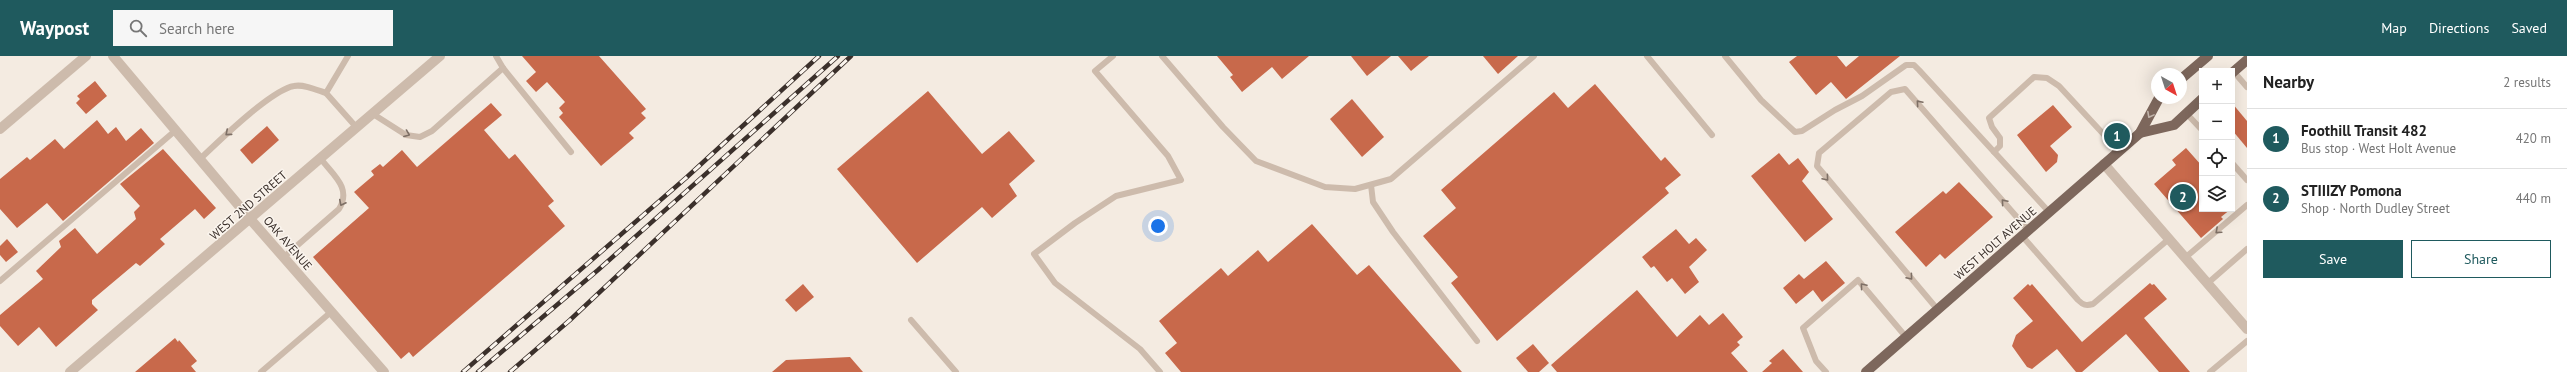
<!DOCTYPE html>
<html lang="en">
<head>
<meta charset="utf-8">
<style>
  body { margin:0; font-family:"PT Sans",sans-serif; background:#f6f6f6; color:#222 }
  .controls { position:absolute; right:12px; top:12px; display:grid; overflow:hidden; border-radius:0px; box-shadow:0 4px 16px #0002 }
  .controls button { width:36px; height:36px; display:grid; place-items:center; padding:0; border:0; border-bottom:1px solid #e0e0e0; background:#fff; color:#222; font:20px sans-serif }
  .compass { position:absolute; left:2151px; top:12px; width:36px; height:36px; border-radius:50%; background:#fff; box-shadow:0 4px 16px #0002; rotate:141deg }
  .you { position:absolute; left:1158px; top:170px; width:14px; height:14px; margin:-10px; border:3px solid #fff; border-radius:50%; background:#1a73e8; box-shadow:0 0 0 6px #1a73e833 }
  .badge { display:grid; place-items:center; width:26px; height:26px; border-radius:50%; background:#1f5a5e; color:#fff; font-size:13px; font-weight:700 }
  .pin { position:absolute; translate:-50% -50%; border:2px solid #fff; box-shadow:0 1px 4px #0006 }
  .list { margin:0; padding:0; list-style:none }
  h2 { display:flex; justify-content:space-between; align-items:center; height:52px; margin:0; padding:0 16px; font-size:17px }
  h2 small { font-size:13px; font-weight:400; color:#767676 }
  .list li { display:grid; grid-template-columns:26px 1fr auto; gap:12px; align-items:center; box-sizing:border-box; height:60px; padding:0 16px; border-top:1px solid #e0e0e0 }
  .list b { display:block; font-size:15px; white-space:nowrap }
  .list p { margin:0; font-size:13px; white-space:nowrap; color:#767676 }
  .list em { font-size:13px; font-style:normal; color:#767676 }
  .actions { display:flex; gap:8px; padding:12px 16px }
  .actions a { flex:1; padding:9px 0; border:1px solid #1f5a5e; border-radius:0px; text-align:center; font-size:14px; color:#1f5a5e }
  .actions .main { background:#1f5a5e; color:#fff }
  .icon { flex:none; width:22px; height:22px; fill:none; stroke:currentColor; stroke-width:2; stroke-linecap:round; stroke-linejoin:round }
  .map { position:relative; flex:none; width:2247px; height:316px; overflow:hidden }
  header { display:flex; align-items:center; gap:24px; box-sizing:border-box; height:56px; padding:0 20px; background:#1f5a5e; color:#fff }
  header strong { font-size:19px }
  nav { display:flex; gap:22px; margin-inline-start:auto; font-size:14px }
  .search { width:280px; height:36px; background:#f6f6f6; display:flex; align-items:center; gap:10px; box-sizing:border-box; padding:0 14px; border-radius:0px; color:#767676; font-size:15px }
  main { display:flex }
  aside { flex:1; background:#fff }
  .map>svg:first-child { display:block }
  .building { fill:#c8694b }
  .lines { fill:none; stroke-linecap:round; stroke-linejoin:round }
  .service { stroke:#cdbbac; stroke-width:6 }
  .minor { stroke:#cdbbac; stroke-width:10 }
  .tertiary { stroke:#cdbbac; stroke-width:10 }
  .primary { stroke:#7d675c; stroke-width:10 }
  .rail-casing { stroke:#3b302b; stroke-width:4.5 }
  .rail { stroke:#fbf5ee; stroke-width:3; stroke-dasharray:9; stroke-linecap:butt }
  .oneway { stroke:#7d6f65 }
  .oneway2 { stroke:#c2b5ac }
  .labels { text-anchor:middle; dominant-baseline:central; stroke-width:3; stroke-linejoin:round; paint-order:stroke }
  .street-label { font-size:12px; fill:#3b302b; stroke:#fbf5ee }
</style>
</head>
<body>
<header>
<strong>Waypost</strong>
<div class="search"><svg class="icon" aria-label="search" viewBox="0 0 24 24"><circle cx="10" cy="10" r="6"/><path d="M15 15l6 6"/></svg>Search here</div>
<nav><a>Map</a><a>Directions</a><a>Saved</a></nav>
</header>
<main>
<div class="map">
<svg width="2247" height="316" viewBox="0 0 2247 316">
  <rect width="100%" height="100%" fill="#f4ebe1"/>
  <g class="building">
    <polygon points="522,0 599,0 646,53 641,57 646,62 629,77 634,82 601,110 559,61 563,57 559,52 565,46 547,26 536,36 526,25 536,16"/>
    <polygon points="1217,0 1309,0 1282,23 1272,11 1242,36 1230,21 1233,19"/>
    <polygon points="1351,0 1391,0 1367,20"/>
    <polygon points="1398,0 1429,0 1411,15"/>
    <polygon points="1483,0 1518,0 1498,18"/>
    <polygon points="1797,0 1837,0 1846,11 1859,0 1900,0 1846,43 1831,26 1816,39 1789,6"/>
    <polygon points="95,25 107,40 86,58 76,47 80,43 77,40"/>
    <polygon points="1595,28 1661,105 1665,101 1681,119 1665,132 1669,137 1497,285 1451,227 1458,221 1423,180 1456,152 1441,134 1554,36 1568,52"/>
    <polygon points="928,35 982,98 1009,75 1035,105 1009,128 1017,140 992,162 982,151 917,207 837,113"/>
    <polygon points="1352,43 1384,81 1362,101 1330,63"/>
    <polygon points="491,47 502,59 484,74 509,103 515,98 554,145 548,150 565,170 413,301 409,296 401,303 313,201 369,152 354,136 374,119 371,115 380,108 383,111 402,94 417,111"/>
    <polygon points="2232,47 2247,65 2247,92 2232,74"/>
    <polygon points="2053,49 2072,71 2050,90 2058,99 2057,106 2046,116 2017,79"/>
    <polygon points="97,64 108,78 116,71 126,85 141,72 154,87 63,165 47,147 17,172 0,153 0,123 27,101 30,104 55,83 64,93"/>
    <polygon points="267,70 279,84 252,108 240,94"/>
    <polygon points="2186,92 2202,110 2202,153 2231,153 2221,161 2223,163 2201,182 2154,128 2176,109 2172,104"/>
    <polygon points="163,93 216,152 204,163 195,153 160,183 165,188 140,210 136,207 92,244 92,248 98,254 56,291 39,271 18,290 0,270 0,259 43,223 36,215 61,191 59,185 75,172 97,198 136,163 134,156 140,150 120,128"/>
    <polygon points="1779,97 1789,109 1798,102 1809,116 1802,125 1833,163 1805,186 1751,120"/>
    <polygon points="1959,126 1993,161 1945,203 1940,198 1926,211 1895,176 1943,135 1946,138"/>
    <polygon points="1312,168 1357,219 1369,209 1462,316 1181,316 1165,297 1177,287 1159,265 1221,212 1228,220 1258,194 1268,206"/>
    <polygon points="1676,173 1689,188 1696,182 1707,194 1689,211 1699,226 1685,238 1672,222 1667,226 1654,210 1651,212 1642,201"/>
    <polygon points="7,183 18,196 6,206 0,199 0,190"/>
    <polygon points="1826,205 1845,227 1822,246 1813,234 1796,248 1783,232 1799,218 1804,223"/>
    <polygon points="2150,227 2152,229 2154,228 2167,243 2144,262 2190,316 2159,316 2126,278 2082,316 2076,316 2057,293 2032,313 2027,311 2012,290 2016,279 2033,265 2013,242 2028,228 2030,230 2032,228 2082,286"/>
    <polygon points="803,228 814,241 796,256 785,244"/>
    <polygon points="1637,234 1677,281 1700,259 1709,269 1723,257 1743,281 1737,286 1740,289 1731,297 1748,316 1557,316 1551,309"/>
    <polygon points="175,282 178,286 179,284 197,305 191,310 196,316 135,316"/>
    <polygon points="1533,288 1549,307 1539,316 1528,316 1516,302"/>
    <polygon points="1783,293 1803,316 1762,316 1772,307 1769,305"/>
    <polygon points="850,301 863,316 772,316 786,304"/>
  </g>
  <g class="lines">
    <g class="service">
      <polyline points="348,0 326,37 357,72"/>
      <polyline points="1113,0 1095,15 1168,100 1181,124 1116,140 1075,167 1034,198 1055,227 1140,293 1160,316"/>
      <polyline points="1162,0 1223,71 1256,105 1325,131 1355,133 1391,123 1534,0"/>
      <polyline points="1647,0 1712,79"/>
      <polyline points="1725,0 1761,44 1795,76 1802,75 1835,54 1862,40 1906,9 1914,9 1919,14 2050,157"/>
      <polyline points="503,12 571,96"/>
      <polyline points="2234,16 2247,31"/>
      <polyline points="2186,57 2202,74"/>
      <polyline points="373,58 406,79 420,81 432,75 503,12 496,0"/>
      <polyline points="1994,96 2000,90 2000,82 1992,71 1989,62 2034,21 2047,22 2059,30 2119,95"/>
      <path d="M200 103C219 85 271 34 294 30 304 28 317 34 326 37"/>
      <polyline points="2232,107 2247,124"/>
      <polyline points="1371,129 1373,146 1393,176 1477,285"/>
      <path d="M2023 181 2078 244C2083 249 2086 250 2093 248L2170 182"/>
      <path d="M284 201 339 153C352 132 333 119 321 103"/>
      <polyline points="2186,201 2247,149"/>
      <polyline points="0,225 176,74"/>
      <polyline points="2208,227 2247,193"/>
      <polyline points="1938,254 1817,110 1819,97 1891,36 1905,33 2029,175"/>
      <polyline points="911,264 956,316"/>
      <polyline points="261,316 331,256"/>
      <polyline points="1826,316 1816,305 1803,272 1858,224 1906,281"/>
      <polyline points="2210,316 2247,285"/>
    </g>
    <g class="minor">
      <polyline points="113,0 251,164 384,316"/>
      <polyline points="0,73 86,0"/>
      <polyline points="70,316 440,0"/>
    </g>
    <polyline class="tertiary" points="2104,108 2247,273"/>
    <g class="primary">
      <polyline points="2232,17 2247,4"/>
      <polyline points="2181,23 2208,0"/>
      <polyline points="2140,77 2174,69 2202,43"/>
      <polyline points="1866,316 2140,77 2159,42"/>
    </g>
    <g class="rail-casing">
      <g id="rail">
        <polyline points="463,316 687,121 819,0"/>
        <polyline points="478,316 598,214 838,0"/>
        <polyline points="510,316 570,264 851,0"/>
      </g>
    </g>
    <use href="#rail" class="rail"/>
  </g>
  <defs><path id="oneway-chevron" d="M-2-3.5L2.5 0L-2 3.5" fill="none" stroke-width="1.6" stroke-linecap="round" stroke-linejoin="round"/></defs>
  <g class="oneway">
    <use href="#oneway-chevron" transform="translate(1919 47) rotate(-131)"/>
    <use href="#oneway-chevron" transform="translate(228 77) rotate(140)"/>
    <use href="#oneway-chevron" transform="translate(407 78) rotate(21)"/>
    <use href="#oneway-chevron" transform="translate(1826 122) rotate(50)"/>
    <use href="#oneway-chevron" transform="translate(2004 146) rotate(-131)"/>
    <use href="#oneway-chevron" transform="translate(342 147) rotate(117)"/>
    <use href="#oneway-chevron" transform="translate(2218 175) rotate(138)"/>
    <use href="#oneway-chevron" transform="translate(1910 221) rotate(50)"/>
    <use href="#oneway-chevron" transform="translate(1863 230) rotate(-130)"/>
  </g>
  <use class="oneway2" href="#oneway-chevron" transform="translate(2150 59) rotate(118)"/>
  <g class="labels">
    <g class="street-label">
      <text transform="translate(248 149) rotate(-41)">WEST 2ND STREET</text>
      <text transform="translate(288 187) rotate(49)">OAK AVENUE</text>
      <text transform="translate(1995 187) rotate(-41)">WEST HOLT AVENUE</text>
    </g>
  </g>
</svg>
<div class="controls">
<button>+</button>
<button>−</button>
<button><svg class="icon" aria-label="locate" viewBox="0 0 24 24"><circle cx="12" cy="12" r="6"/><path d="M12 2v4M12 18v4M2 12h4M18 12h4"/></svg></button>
<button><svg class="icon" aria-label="layers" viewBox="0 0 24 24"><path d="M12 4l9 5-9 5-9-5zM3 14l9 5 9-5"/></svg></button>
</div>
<svg class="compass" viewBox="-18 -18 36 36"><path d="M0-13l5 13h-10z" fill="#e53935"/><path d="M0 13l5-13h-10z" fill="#767676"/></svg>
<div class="you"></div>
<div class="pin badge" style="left:2117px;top:80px">1</div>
<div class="pin badge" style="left:2183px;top:141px">2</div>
</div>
<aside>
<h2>Nearby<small>2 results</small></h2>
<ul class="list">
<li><span class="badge">1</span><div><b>Foothill Transit 482</b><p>Bus stop · West Holt Avenue</p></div><em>420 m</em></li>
<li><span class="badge">2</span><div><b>STIIIZY Pomona</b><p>Shop · North Dudley Street</p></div><em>440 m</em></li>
</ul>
<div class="actions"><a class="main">Save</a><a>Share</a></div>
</aside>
</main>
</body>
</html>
